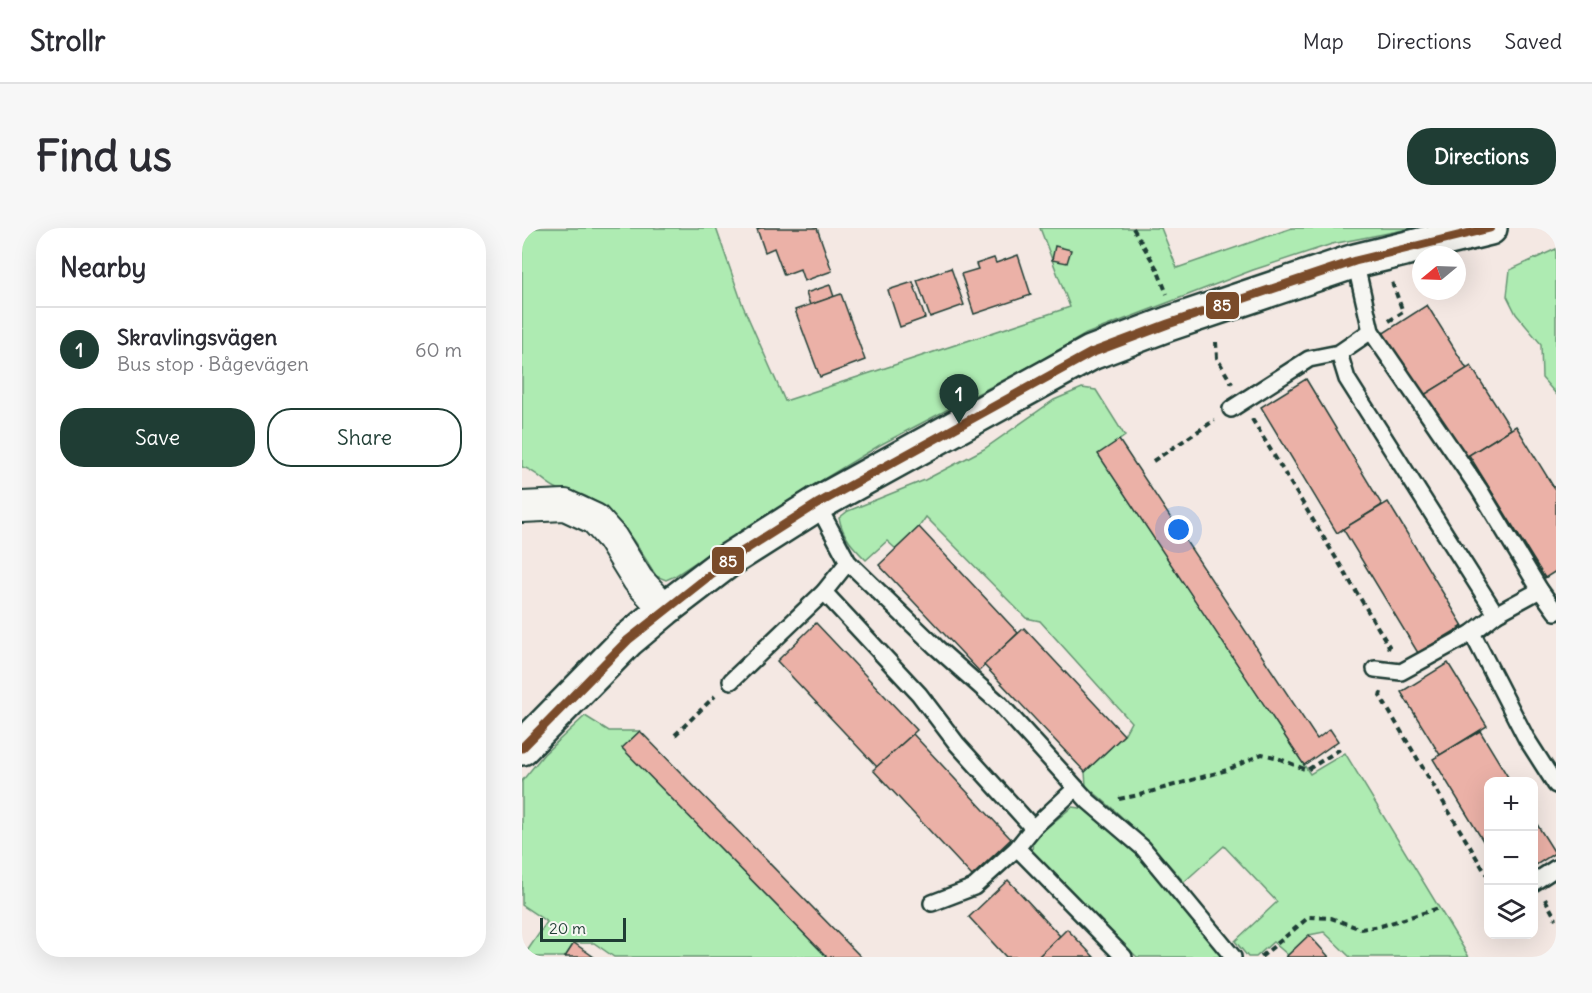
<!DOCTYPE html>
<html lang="en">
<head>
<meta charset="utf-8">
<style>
  body { margin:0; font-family:Delius,sans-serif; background:#f7f7f7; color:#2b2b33 }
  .controls { position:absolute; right:18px; bottom:18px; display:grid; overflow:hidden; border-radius:12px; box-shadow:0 6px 24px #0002 }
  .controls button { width:54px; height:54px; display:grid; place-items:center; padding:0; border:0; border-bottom:2px solid #e1e1e2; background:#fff; color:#2b2b33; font:30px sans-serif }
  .compass { position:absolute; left:890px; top:18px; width:54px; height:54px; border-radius:50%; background:#fff; box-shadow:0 6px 24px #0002; rotate:251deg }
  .scale { position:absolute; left:18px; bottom:15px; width:86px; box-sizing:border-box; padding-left:6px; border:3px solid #1f3d34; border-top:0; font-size:16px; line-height:21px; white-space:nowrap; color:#1f3d34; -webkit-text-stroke:4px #f6f6f2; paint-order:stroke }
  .you { position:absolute; left:657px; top:302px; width:21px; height:21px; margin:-15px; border:4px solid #fff; border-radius:50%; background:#1a73e8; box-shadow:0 0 0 9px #1a73e833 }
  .badge { display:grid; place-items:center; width:39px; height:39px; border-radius:50%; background:#1f3d34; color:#fff; font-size:20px; font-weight:700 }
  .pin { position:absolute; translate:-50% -50px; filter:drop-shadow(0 2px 3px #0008) }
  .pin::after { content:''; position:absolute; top:32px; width:21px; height:18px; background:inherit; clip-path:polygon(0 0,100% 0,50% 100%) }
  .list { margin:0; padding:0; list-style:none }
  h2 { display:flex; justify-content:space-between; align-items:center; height:78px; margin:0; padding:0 24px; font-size:26px }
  h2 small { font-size:20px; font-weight:400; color:#7c7c81 }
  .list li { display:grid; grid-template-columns:39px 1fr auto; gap:18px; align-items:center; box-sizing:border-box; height:84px; padding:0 24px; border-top:2px solid #e1e1e2 }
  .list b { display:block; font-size:22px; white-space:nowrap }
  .list p { margin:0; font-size:20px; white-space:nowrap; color:#7c7c81 }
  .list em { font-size:20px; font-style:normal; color:#7c7c81 }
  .actions { display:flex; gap:12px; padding:18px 24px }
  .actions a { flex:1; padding:14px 0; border:2px solid #1f3d34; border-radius:24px; text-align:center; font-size:21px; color:#1f3d34 }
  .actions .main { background:#1f3d34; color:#fff }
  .icon { flex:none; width:33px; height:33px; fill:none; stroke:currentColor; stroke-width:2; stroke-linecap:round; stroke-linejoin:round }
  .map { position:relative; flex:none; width:1034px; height:729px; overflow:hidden; border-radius:24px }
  header { display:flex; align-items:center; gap:36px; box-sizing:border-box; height:84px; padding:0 30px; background:#fff; border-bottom:2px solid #e1e1e2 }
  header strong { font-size:28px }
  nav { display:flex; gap:33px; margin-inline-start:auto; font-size:21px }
  .intro { display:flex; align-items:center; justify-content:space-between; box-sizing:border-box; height:144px; padding:0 36px }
  h1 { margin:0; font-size:42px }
  .button { padding:15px 27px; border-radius:24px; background:#1f3d34; color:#fff; font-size:21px; font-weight:700 }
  main { display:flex; gap:36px; padding:0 36px }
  aside { flex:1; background:#fff; border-radius:24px; box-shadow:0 6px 24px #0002 }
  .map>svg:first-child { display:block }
  .green { fill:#aeebb2; stroke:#669473; stroke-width:1.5 }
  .building { fill:#ebb1a7; stroke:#1f3d34; stroke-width:1.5 }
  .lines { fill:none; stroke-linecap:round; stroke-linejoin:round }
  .service-casing { stroke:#1f3d34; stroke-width:20 }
  .minor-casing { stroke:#1f3d34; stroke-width:34 }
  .tertiary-casing { stroke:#1f3d34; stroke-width:38 }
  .path { stroke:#1f3d34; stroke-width:4; stroke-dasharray:6 4.5; stroke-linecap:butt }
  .service { stroke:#f6f6f2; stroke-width:15 }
  .minor { stroke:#f6f6f2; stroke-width:30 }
  .tertiary { stroke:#f6f6f2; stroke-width:33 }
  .bus-1-casing { stroke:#f6f6f2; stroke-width:14 }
  .bus-1 { stroke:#7a4b2a; stroke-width:9 }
  .line-badge { stroke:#f6f6f2; stroke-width:2 }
  .badge-label { font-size:16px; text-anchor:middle; font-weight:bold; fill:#fff }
</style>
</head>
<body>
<header>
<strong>Strollr</strong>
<nav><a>Map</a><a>Directions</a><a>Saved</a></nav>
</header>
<div class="intro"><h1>Find us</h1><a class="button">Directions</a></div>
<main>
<aside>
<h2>Nearby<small></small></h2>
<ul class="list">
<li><span class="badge">1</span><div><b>Skravlingsvägen</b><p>Bus stop · Bågevägen</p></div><em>60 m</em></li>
</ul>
<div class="actions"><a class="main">Save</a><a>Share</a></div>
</aside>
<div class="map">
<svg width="1034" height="729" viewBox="0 0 1034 729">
  <rect width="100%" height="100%" fill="#f4e8e3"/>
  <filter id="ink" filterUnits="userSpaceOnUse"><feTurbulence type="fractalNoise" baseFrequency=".0167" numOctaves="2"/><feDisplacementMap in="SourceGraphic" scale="12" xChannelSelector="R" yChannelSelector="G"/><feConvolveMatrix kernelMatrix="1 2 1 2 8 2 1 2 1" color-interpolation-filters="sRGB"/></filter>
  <g filter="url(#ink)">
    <g class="green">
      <path d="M0 0H194L221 78 263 173 548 79 518 0H639L655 40 770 0H892L810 16 731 42 564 106 516 134 358 217 279 265 153 348 144 352 134 348C117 319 97 287 67 270 58 264 46 265 36 261 23 256 14 242 0 239Z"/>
      <polygon points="1034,21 1034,166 1020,150 1019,116 994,86 985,68 988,42"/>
      <path d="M560 160 574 162 603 208 577 227 788 546 823 525 947 729H828L802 704 787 707 766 727 751 714 734 729H726L713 713 755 674 702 618 662 654C632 618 601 588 564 558L563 544 602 507 609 494 518 393 504 390 404 289 397 299 374 321 365 313 344 332C331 319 321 309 317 290L326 283 403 252 462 221 532 172Z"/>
      <polygon points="63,488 87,503 118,503 101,520 305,729 92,729 72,715 52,715 43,729 1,729 25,694 0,677 0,553 22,526"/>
      <polygon points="550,579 565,581 616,626 703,729 615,729 528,645 510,624 511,611"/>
    </g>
    <g class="building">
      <polygon points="239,0 295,0 310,43 282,53 278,41 262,47 252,20 243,24 235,1"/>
      <polygon points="533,18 549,22 545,35 530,32"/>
      <polygon points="496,27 509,67 452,86 439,46 456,41 454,36 472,30 474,35"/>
      <polygon points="429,40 442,77 408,89 395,52"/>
      <polygon points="391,54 403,90 378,99 366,62"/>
      <polygon points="308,57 312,69 288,77 284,65"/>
      <polygon points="319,66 343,132 298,149 273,82"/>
      <polygon points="905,77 945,141 899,169 860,106"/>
      <polygon points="949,138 989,201 941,231 902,167"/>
      <polygon points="784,151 860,277 815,305 739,179"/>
      <polygon points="994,198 1034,263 1034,343 1023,350 947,227"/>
      <polygon points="597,212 795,511 808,501 816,513 782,537 576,226"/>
      <polygon points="866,274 941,398 896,425 821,301"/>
      <polygon points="397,299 496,405 457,443 357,337"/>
      <polygon points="294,395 395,502 355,539 255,433"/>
      <polygon points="502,400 602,507 563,544 462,437"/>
      <polygon points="926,435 965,498 918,527 879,464"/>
      <polygon points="118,503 339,729 305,729 100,520"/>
      <polygon points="958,503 989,554 966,554 966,621 911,531"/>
      <polygon points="391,506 489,611 450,648 351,542"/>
      <polygon points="1011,590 1033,625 1011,639"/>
      <polygon points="486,652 538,708 516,729 484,729 447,689"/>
      <polygon points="545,701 572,729 516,729 538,708"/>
      <polygon points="787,707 807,729 764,729 766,727"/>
      <polygon points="52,715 72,729 43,729"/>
    </g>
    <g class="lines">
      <g class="service-casing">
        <g id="service">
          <polyline points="833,33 849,103 957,261 1018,362 1034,384"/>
          <polyline points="817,125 825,151 974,386"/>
          <polyline points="709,181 787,131 817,125 849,103"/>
          <polyline points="295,276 326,334 414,419 478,476 566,573 621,620 711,729"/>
          <polyline points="302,364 397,466 435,516 511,600"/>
          <polyline points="950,405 1004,510 1034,557"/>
          <polyline points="853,441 879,444 950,405 974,386 1018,362"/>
          <polyline points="209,453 302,364 326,334"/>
          <polyline points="495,620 602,729"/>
          <polyline points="1011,655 1034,640"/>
          <polyline points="410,675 452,659 495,620 511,600 554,560"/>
        </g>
      </g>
      <g class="minor-casing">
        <polyline id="minor" points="0,279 43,277 73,291 90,310 116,352 143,381"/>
      </g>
      <g class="tertiary-casing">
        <polyline id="tertiary" points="0,520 106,412 143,381 207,332 295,276 569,125 646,96 833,33 968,0"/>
      </g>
      <g class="path">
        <polyline points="611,0 635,41 645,66"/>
        <polyline points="867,93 881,84 870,54"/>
        <polyline points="694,114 695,130 710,156"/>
        <polyline points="730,191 867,418 866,421"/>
        <polyline points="631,233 693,192"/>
        <polyline points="859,464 858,468 966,649"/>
        <polyline points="153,507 193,468"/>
        <polyline points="597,571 617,567 705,542 740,526 753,529 785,542 820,520"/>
        <polyline points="1023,671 1034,691"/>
        <polyline points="739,729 787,689 809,690 839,701 859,698 917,680"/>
      </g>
      <use href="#service" class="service"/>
      <use href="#minor" class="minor"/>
      <use href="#tertiary" class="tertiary"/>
      <g class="bus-1-casing">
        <polyline id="bus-1" points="0,520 106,412 207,332 295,276 569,125 646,96 833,33 968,0"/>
      </g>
      <use href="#bus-1" class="bus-1"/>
    </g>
  </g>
  <g class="line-badge">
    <rect x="683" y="63" width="35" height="29" rx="6" fill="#7a4b2a"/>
    <rect x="189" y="318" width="34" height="29" rx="6" fill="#7a4b2a"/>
  </g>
  <g class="badge-label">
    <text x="700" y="83">85</text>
    <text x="206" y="339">85</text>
  </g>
</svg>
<div class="controls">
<button>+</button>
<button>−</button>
<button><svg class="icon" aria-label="layers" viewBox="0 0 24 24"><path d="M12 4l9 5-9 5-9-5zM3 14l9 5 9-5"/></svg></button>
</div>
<svg class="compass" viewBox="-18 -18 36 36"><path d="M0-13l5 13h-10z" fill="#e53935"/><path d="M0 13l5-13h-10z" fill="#7c7c81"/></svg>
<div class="scale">20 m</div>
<div class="you"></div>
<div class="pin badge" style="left:437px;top:196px">1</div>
</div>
</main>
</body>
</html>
